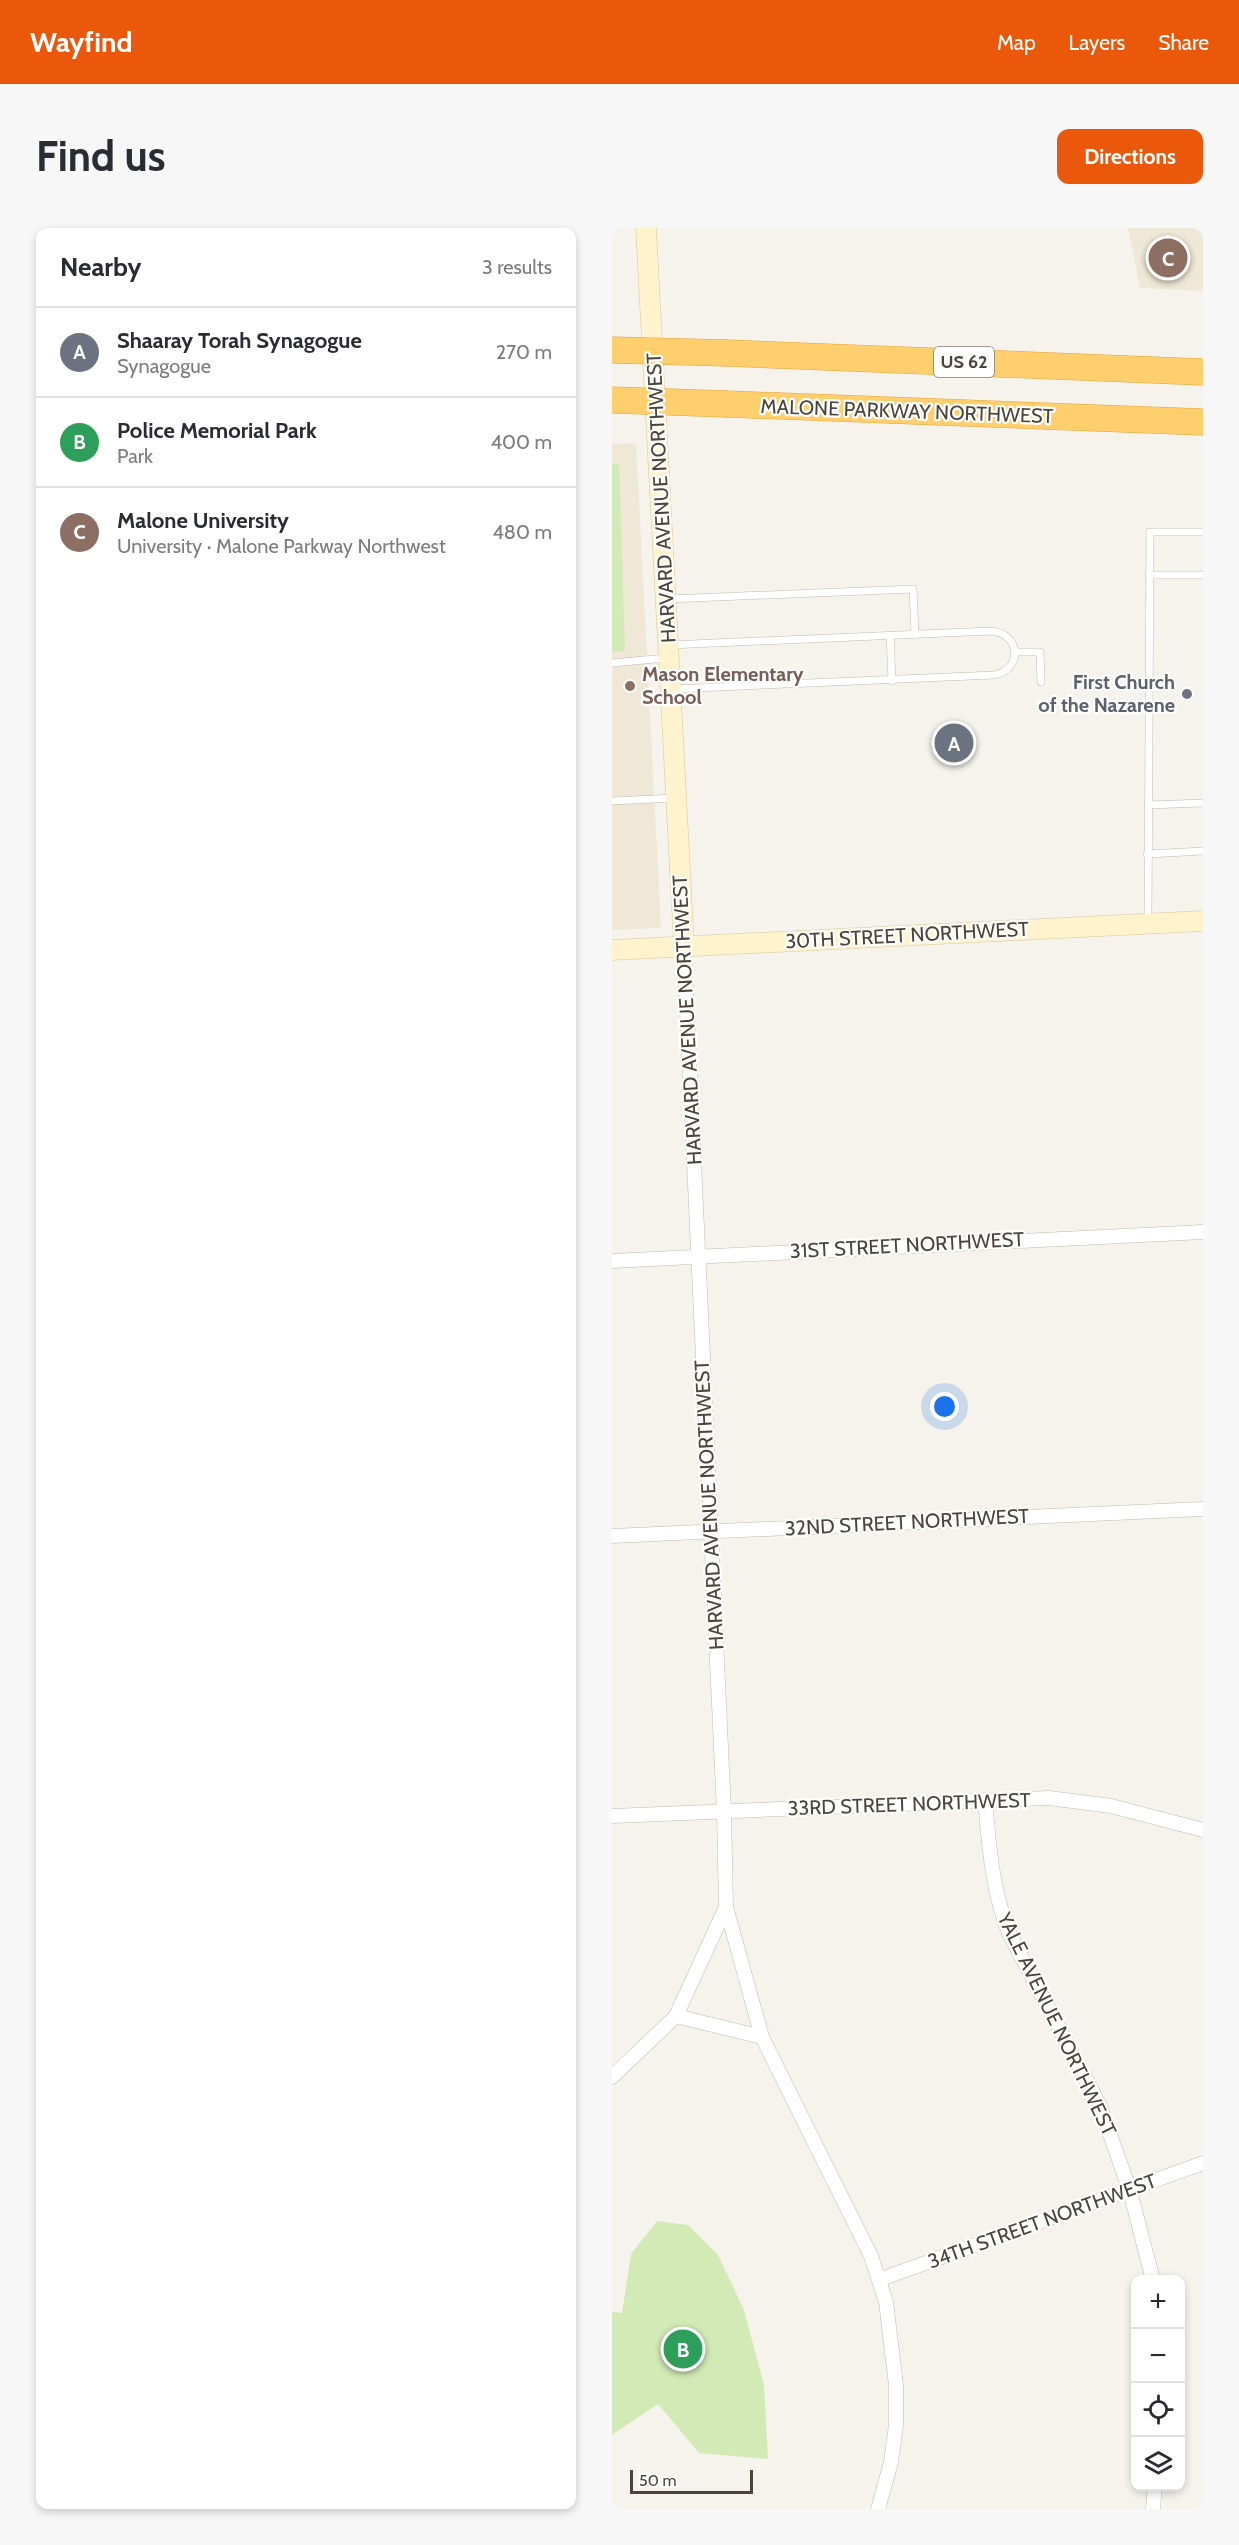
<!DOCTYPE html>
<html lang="en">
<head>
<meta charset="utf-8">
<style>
  body { margin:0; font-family:Cabin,sans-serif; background:#f7f7f7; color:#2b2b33 }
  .controls { position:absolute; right:18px; bottom:18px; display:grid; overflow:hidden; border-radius:12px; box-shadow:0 3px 9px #0003 }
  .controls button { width:54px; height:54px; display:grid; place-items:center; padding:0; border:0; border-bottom:2px solid #e1e1e2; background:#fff; color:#2b2b33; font:30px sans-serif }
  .scale { position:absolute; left:18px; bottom:15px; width:123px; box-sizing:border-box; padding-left:6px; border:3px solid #4b4439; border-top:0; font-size:16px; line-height:21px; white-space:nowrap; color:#4b4439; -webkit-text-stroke:4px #fff; paint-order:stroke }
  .you { position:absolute; left:333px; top:1179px; width:21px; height:21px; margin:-15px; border:4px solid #fff; border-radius:50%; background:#1a73e8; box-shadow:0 0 0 9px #1a73e833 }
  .badge { display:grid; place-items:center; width:39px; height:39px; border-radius:50%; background:#ea580c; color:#fff; font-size:20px; font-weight:700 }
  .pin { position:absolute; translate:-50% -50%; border:3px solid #fff; box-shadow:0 2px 6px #0006 }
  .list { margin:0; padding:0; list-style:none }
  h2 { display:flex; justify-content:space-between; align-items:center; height:78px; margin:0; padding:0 24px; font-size:26px }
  h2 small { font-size:20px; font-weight:400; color:#7c7c81 }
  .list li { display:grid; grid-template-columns:39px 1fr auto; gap:18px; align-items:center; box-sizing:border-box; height:90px; padding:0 24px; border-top:2px solid #e1e1e2 }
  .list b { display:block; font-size:22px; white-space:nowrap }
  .list p { margin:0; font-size:20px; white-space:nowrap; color:#7c7c81 }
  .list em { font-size:20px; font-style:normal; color:#7c7c81 }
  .icon { flex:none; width:33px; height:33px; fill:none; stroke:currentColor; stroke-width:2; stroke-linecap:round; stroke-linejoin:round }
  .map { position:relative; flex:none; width:591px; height:2281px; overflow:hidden; border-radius:12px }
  header { display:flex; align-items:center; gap:36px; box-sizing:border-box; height:84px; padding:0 30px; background:#ea580c; color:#fff }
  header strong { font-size:28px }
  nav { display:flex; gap:33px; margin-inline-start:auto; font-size:21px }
  .intro { display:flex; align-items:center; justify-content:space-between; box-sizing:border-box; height:144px; padding:0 36px }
  h1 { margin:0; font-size:42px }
  .button { padding:15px 27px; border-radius:12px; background:#ea580c; color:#fff; font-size:21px; font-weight:700 }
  main { display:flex; gap:36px; padding:0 36px }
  aside { flex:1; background:#fff; border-radius:12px; box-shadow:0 3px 9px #0003 }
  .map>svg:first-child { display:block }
  .education { fill:#efe8d6 }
  .green { fill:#d2eab5 }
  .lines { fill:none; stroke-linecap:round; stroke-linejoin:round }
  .lane-casing { stroke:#c2bbae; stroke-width:8 }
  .street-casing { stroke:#c2bbae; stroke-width:15 }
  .secondary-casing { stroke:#d6c79b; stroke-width:21 }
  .highway-casing { stroke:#e0a43c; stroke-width:27 }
  .lane { stroke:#fff; stroke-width:7 }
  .street { stroke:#fff; stroke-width:14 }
  .secondary { stroke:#fff3cd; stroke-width:20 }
  .highway { stroke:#ffcf6e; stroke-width:26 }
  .highway-bridge-casing { stroke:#e0a43c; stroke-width:27; stroke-linecap:butt }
  .highway-bridge { stroke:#ffcf6e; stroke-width:26 }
  .education-dot { fill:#8d6e63; stroke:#fff; stroke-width:2 }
  .worship-dot { fill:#6b7280; stroke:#fff; stroke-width:2 }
  .labels { text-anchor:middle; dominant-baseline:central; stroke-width:4.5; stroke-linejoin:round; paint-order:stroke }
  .shield { fill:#fff; stroke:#817c74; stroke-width:1.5 }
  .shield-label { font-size:18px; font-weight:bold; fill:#4b4439 }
  .street-label { font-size:20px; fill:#4b4439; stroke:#fff }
  .education-label { font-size:20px; font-weight:bold; fill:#785e54; stroke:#fff; text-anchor:start }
  .worship-label { font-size:20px; font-weight:bold; fill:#5b616d; stroke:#fff; text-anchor:end }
</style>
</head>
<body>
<header>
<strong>Wayfind</strong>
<nav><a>Map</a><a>Layers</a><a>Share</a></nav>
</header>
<div class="intro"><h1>Find us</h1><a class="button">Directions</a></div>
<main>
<aside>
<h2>Nearby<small>3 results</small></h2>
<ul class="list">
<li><span class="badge" style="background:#6b7280">A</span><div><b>Shaaray Torah Synagogue</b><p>Synagogue</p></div><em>270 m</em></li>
<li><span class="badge" style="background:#2e9e5b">B</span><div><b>Police Memorial Park</b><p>Park</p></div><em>400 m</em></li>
<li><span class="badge" style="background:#8d6e63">C</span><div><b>Malone University</b><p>University · Malone Parkway Northwest</p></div><em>480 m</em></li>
</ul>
</aside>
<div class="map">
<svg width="591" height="2281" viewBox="0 0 591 2281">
  <rect width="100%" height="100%" fill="#f6f3ec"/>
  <g class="education">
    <polygon points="516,0 591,0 591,63 528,60"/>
    <polygon points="24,215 49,700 0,702 0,216"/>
  </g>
  <g class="green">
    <polygon points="0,236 7,236 13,423 0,424"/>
    <polygon points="45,1993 76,1997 106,2027 132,2082 152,2157 156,2231 87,2225 46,2176 0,2207 0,2084 10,2085 19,2026"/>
  </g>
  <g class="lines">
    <g class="lane-casing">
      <g id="lane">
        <polyline points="537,347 591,347"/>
        <polyline points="57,371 301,361 303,406"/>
        <polyline points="278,407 280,453"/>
        <path d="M57 417 379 403C408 405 412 441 382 447L61 461"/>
        <polyline points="404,424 428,424 429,454"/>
        <polyline points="0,435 54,430"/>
        <polyline points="0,573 63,570"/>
        <polyline points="536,577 591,575"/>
        <polyline points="535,626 591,623"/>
        <polyline points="536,695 538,304 591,304"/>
      </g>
    </g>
    <g class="street-casing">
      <g id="street">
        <polyline points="72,718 112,1584 114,1679 150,1809 259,2028 274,2074 284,2157 284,2197 279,2234 266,2281"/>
        <polyline points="0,1033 591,1004"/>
        <polyline points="0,1308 591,1281"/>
        <path d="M373 1572C377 1618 380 1661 397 1705L488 1878 518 1963 541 2052"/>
        <polyline points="0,1588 437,1570 499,1578 591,1602"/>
        <polyline points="64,1788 150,1809"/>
        <polyline points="0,1849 64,1788 114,1679"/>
        <polyline points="269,2051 591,1935"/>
        <polyline points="541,2281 543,2258"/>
      </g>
    </g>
    <g class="secondary-casing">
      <g id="secondary">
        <polyline points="34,0 72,718"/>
        <polyline points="0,722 591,693"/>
      </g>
    </g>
    <g class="highway-casing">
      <g id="highway">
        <polyline points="114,125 591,144"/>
        <polyline points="115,176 591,194"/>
      </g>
    </g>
    <use href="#lane" class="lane"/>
    <use href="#street" class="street"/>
    <use href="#secondary" class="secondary"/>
    <use href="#highway" class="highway"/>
    <g class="highway-bridge-casing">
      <g id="highway-bridge">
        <polyline points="0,122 114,125"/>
        <polyline points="0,172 115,176"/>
      </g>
    </g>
    <use href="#highway-bridge" class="highway-bridge"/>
  </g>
  <circle class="education-dot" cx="18" cy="458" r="6"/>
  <circle class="worship-dot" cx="575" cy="466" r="6"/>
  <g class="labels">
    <rect class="shield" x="322" y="119" width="60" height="30" rx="4.5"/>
    <g class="shield-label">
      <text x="352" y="134">US 62</text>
    </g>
    <g class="street-label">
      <text transform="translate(295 183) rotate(2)">MALONE PARKWAY NORTHWEST</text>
      <text transform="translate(49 270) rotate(-93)">HARVARD AVENUE NORTHWEST</text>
      <text transform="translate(295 707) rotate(-3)">30TH STREET NORTHWEST</text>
      <text transform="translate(75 792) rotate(-93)">HARVARD AVENUE NORTHWEST</text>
      <text transform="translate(295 1017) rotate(-3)">31ST STREET NORTHWEST</text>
      <text transform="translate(97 1277) rotate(-93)">HARVARD AVENUE NORTHWEST</text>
      <text transform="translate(295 1294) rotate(-3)">32ND STREET NORTHWEST</text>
      <text transform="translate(297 1576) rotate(-2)">33RD STREET NORTHWEST</text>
      <text transform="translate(445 1796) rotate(64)">YALE AVENUE NORTHWEST</text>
      <text transform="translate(430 1993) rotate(-20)">34TH STREET NORTHWEST</text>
    </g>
    <g class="education-label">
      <text x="30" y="446">Mason Elementary<tspan x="30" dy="23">School</tspan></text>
    </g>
    <g class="worship-label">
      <text x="563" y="454">First Church<tspan x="563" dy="23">of the Nazarene</tspan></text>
    </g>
  </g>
</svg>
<div class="controls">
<button>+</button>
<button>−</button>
<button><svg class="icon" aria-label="locate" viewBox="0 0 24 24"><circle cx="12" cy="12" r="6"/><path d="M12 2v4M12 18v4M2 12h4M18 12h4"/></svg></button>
<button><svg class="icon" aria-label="layers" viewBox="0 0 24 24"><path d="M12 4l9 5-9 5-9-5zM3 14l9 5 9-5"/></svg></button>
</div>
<div class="scale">50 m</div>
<div class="you"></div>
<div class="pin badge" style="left:342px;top:515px;background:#6b7280">A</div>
<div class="pin badge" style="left:71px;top:2121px;background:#2e9e5b">B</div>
<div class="pin badge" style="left:556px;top:30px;background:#8d6e63">C</div>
</div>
</main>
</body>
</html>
